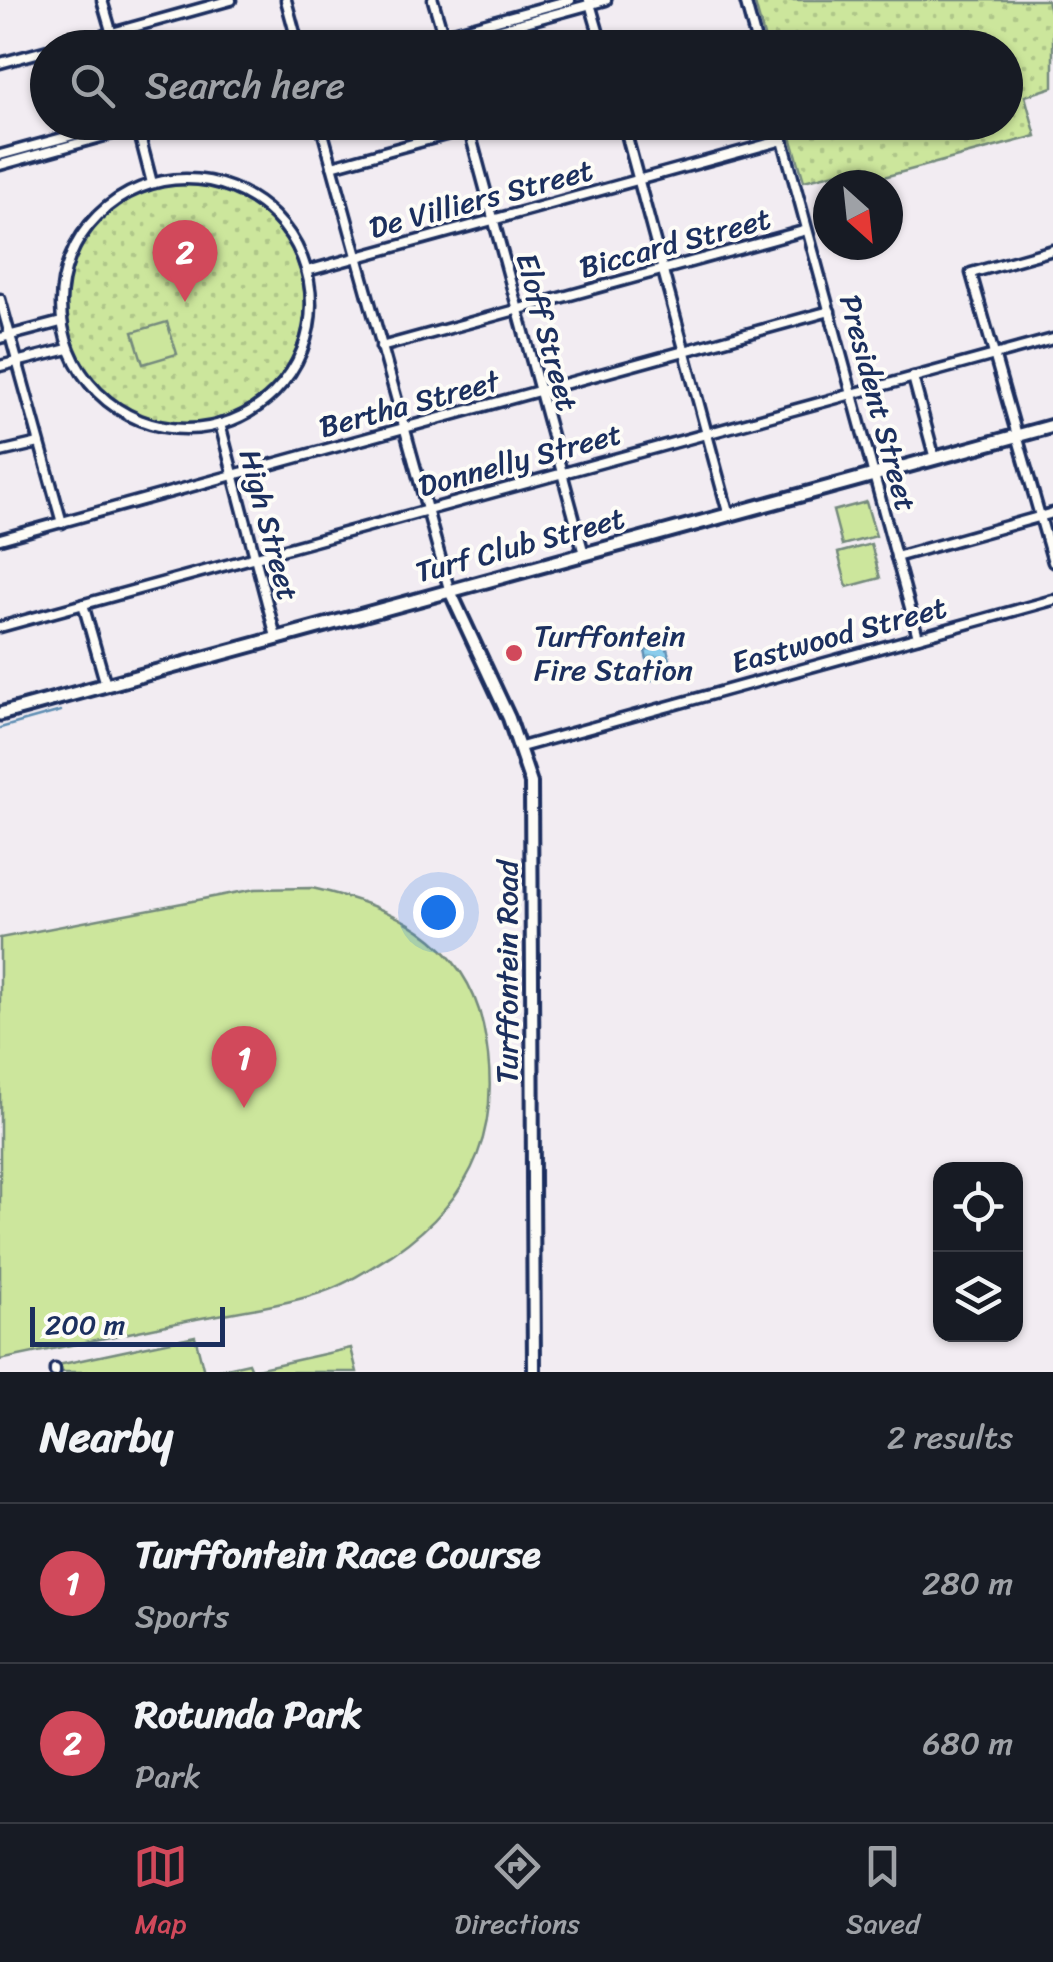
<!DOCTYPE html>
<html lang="en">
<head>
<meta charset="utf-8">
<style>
  body { margin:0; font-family:Sriracha,sans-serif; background:#242831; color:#f1f3f6 }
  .controls { position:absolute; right:30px; bottom:30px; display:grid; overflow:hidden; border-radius:20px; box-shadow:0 2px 8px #0004 }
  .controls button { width:90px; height:90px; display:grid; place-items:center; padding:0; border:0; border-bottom:2px solid #363941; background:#171b24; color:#f1f3f6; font:50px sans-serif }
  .compass { position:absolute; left:813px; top:170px; width:90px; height:90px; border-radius:50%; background:#171b24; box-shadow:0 2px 8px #0004; rotate:153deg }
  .scale { position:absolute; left:30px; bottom:25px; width:195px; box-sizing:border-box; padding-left:10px; border:5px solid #1b2f5e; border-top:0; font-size:28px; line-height:35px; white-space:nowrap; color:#1b2f5e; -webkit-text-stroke:8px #fdfcf7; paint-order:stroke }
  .you { position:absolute; left:438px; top:912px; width:35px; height:35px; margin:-25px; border:8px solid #fff; border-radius:50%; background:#1a73e8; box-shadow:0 0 0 15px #1a73e833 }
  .badge { display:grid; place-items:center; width:65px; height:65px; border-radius:50%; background:#d1495b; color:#fff; font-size:32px; font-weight:700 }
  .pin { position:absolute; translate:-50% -82px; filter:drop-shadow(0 2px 5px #0008) }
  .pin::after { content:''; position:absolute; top:52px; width:35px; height:30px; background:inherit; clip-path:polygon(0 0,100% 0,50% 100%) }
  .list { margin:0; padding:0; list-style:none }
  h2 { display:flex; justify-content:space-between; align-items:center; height:130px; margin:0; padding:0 40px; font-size:42px }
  h2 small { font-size:32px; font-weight:400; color:#9ea1a6 }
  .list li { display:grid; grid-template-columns:65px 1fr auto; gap:30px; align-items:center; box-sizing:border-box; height:160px; padding:0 40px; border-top:2px solid #363941 }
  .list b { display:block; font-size:38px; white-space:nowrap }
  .list p { margin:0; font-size:32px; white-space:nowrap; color:#9ea1a6 }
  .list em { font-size:32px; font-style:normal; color:#9ea1a6 }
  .icon { flex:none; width:55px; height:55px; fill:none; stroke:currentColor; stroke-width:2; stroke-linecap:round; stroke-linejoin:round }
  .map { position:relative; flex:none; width:1053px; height:1372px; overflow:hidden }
  .search { position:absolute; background:#171b24; box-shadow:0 2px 8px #0004; left:30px; right:30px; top:30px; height:110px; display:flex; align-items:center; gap:25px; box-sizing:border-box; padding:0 35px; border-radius:55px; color:#9ea1a6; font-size:38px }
  .sheet { height:450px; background:#171b24 }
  nav { display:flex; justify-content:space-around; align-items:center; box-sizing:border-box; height:140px; border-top:2px solid #363941; background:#171b24; font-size:28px; color:#9ea1a6 }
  nav a { display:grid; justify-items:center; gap:5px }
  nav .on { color:#d1495b }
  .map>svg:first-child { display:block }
  .green { fill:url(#green-dots); stroke:#748a7d; stroke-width:2.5 }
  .pitch { fill:#cce69c; stroke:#748a7d; stroke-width:2.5 }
  .water { fill:url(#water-rules); stroke:#5e8eb3; stroke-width:2.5 }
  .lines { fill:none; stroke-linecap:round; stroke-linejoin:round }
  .stream { stroke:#5e8eb3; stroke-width:2.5 }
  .minor-casing { stroke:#1b2f5e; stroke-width:15 }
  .tertiary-casing { stroke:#1b2f5e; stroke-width:18 }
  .secondary-casing { stroke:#1b2f5e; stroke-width:19 }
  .minor { stroke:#fdfcf7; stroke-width:8 }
  .tertiary { stroke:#fdfcf7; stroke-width:10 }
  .secondary { stroke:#fdfcf7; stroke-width:11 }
  .poi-dot { fill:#d1495b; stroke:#fdfcf7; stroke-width:4 }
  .labels { text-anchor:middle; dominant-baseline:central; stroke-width:8; stroke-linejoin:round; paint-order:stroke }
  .street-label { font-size:30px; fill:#1b2f5e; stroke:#fdfcf7 }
  .poi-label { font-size:30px; fill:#1b2f5e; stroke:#fdfcf7; text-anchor:start }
</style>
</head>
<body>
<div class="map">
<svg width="1053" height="1372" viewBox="0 0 1053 1372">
  <defs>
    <pattern id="green-dots" width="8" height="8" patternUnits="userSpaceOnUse" patternTransform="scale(2.5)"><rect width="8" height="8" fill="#cce69c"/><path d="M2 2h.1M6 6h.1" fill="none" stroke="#afc689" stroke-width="1.8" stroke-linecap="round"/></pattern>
    <pattern id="water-rules" width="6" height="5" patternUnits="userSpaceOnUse" patternTransform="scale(2.5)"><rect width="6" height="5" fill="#8acdec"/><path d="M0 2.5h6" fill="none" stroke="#76b0cd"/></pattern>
  </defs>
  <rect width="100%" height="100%" fill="#f2ecf2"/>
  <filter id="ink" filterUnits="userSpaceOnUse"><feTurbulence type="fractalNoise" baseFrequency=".01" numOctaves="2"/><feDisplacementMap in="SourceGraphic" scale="20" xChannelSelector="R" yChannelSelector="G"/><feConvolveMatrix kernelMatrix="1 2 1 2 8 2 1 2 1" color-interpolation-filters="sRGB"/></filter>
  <g filter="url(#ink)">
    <g class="green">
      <polygon points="754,0 1047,0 1053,23 1053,87 1025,96 1036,136 854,185 847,170 804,181 787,123 1006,122 1006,48 767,47"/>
      <circle cx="185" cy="304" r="120"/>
    </g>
    <g class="pitch">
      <polygon points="167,322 177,354 143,364 133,332"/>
      <polygon points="866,502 876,536 842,545 833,511"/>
      <polygon points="871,544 880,578 847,587 838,553"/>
      <path d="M312 888C390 905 464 939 483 1025 504 1124 477 1196 393 1254 371 1268 345 1285 320 1293 277 1307 229 1312 186 1321 124 1334 62 1347 0 1360V938L255 889Z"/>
      <polygon points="195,1336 204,1372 60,1372 58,1365"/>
      <polygon points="351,1348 357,1372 209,1372 249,1363 252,1370"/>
    </g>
    <polygon class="water" points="666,645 674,674 652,680 645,651"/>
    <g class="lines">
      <polyline class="stream" points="0,728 61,711"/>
      <g class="minor-casing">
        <g id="minor">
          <polyline points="102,0 116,48"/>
          <polyline points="286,0 299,48"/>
          <polyline points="433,0 444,38"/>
          <polyline points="589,0 603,48"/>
          <polyline points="745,0 758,48"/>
          <polyline points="58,48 231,0"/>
          <polyline points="395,48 570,0"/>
          <polyline points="431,48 606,0"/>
          <polyline points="0,63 48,50"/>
          <polyline points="320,122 449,589"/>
          <polyline points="467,122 584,554"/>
          <polyline points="623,122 729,516"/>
          <polyline points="778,122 918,637"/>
          <polyline points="137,125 152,183"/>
          <polyline points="0,155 121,122"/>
          <polyline points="0,165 155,122"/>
          <polyline points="332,166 493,122"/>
          <circle cx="186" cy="304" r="125"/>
          <polyline points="1053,250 971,273 1053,562"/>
          <polyline points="307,271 783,140"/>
          <polyline points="0,299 62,523"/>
          <polyline points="0,338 61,322"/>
          <polyline points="381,347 807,230"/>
          <polyline points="0,366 68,349"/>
          <polyline points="913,377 935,459"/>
          <polyline points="220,424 276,637"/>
          <polyline points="0,452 39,443"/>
          <polyline points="0,539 830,311"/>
          <polyline points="896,557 1053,513"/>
          <polyline points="83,604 106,685"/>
          <polyline points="0,627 1053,339"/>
          <polyline points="521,747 1053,600"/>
          <polyline points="55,1369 55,1372"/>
        </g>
      </g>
      <g class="tertiary-casing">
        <polyline id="tertiary" points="449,589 509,718 531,783 534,1372"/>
      </g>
      <g class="secondary-casing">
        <polyline id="secondary" points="0,714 1053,426"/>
      </g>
      <use href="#minor" class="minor"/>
      <use href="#tertiary" class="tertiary"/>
      <use href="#secondary" class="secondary"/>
    </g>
  </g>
  <circle class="poi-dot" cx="514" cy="653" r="10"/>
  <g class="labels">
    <g class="street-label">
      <text transform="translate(481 199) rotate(-15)">De Villiers Street</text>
      <text transform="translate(675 243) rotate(-15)">Biccard Street</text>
      <text transform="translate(547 332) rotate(75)">Eloff Street</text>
      <text transform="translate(878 403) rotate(75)">President Street</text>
      <text transform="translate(409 404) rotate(-15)">Bertha Street</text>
      <text transform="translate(520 460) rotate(-15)">Donnelly Street</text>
      <text transform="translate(269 525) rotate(75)">High Street</text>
      <text transform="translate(520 545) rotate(-15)">Turf Club Street</text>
      <text transform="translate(839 635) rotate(-15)">Eastwood Street</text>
      <text transform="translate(507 972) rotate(-90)">Turffontein Road</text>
    </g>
    <g class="poi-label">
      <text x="534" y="636">Turffontein<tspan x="534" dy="34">Fire Station</tspan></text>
    </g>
  </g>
</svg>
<div class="controls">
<button><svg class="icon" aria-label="locate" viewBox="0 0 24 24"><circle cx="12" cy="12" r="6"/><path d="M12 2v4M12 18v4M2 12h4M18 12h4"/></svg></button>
<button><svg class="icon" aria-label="layers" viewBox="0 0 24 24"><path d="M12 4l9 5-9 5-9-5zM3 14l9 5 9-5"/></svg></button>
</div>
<svg class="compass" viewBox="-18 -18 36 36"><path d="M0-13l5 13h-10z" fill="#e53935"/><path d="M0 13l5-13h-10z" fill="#9ea1a6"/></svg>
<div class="scale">200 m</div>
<div class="you"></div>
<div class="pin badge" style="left:244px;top:1108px">1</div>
<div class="pin badge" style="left:185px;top:302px">2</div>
<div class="search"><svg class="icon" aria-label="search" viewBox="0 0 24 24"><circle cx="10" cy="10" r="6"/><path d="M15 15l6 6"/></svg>Search here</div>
</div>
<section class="sheet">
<h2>Nearby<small>2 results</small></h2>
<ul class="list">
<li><span class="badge">1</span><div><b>Turffontein Race Course</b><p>Sports</p></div><em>280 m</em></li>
<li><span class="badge">2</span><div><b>Rotunda Park</b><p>Park</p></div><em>680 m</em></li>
</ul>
</section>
<nav>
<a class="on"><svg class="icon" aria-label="map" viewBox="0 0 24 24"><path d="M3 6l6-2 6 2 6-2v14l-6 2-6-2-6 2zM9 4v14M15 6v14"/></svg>Map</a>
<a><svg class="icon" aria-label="directions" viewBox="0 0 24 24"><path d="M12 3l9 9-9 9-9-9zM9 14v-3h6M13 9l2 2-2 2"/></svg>Directions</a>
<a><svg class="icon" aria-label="saved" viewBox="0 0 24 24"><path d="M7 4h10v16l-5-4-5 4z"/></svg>Saved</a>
</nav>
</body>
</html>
